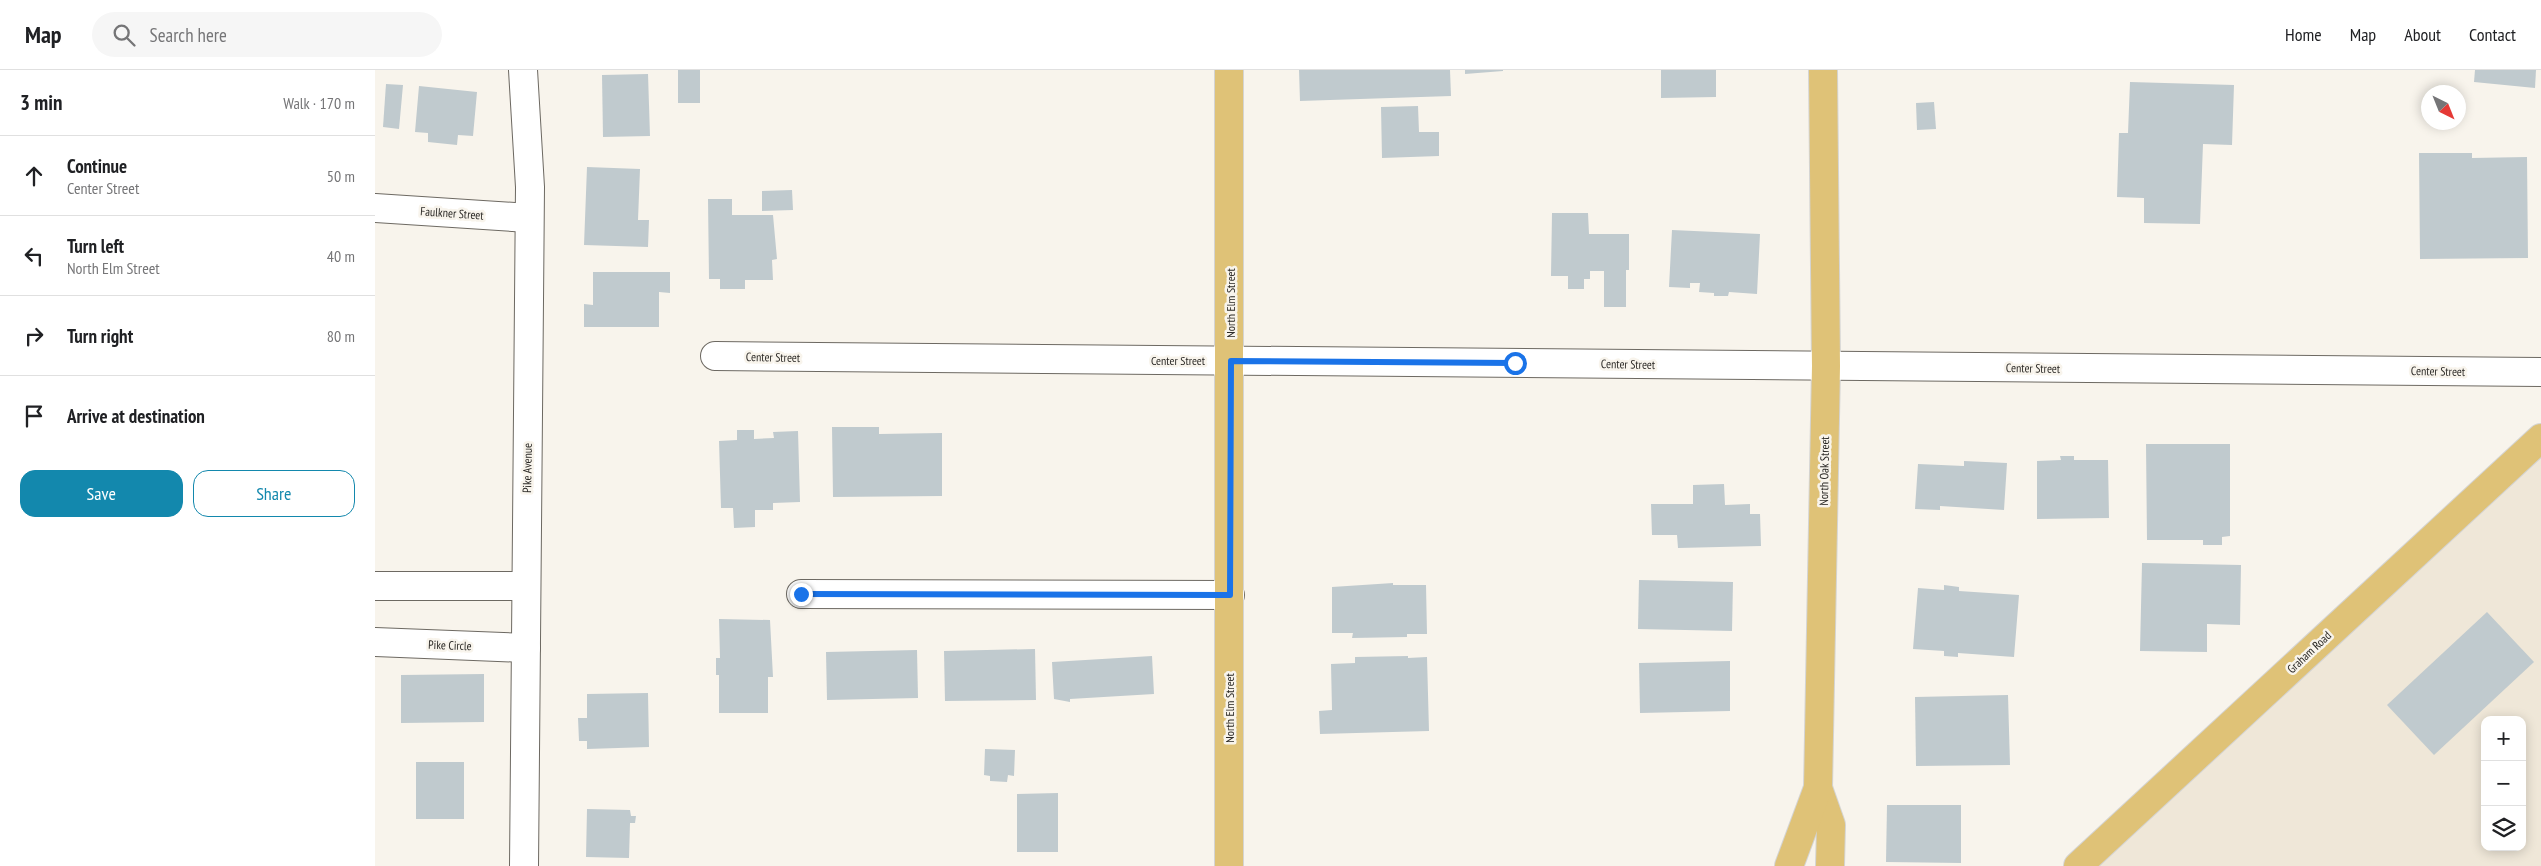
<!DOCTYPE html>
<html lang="en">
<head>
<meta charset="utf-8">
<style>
  body { margin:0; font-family:"PT Sans Narrow",sans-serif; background:#f6f6f6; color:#202124 }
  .controls { position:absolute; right:15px; bottom:15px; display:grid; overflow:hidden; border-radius:10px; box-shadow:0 2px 12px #0003 }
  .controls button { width:45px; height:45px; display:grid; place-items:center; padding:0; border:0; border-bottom:1px solid #e0e0e0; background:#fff; color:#202124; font:25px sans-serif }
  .compass { position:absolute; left:2046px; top:15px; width:45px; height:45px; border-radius:50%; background:#fff; box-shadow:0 2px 12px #0003; rotate:137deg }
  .stop { position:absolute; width:15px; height:15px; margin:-11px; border:4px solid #1a73e8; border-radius:50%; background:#fff }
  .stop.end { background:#1a73e8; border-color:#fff; box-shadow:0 1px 5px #0008 }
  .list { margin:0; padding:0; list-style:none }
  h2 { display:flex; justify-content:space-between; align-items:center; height:65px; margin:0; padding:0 20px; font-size:21px }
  h2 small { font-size:16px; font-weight:400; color:#757577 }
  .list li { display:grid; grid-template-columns:32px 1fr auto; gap:15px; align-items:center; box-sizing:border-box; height:80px; padding:0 20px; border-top:1px solid #e0e0e0 }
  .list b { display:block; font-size:19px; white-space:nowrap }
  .list p { margin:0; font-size:16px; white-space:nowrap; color:#757577 }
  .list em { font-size:16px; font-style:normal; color:#757577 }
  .actions { display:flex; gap:10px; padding:15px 20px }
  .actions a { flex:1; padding:11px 0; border:1px solid #1388ad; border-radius:15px; text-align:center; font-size:18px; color:#1388ad }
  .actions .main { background:#1388ad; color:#fff }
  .icon { flex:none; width:28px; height:28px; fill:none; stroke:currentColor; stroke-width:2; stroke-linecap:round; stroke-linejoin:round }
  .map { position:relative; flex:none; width:2166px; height:796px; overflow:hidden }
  header { display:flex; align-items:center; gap:30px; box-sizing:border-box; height:70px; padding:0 25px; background:#fff; border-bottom:1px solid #e0e0e0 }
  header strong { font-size:24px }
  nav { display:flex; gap:28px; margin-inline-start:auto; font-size:18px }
  .search { width:350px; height:45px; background:#f6f6f6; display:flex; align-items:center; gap:12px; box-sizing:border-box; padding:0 18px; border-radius:28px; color:#757577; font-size:19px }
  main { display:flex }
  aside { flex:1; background:#fff }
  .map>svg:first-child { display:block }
  .built { fill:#efe7d8; fill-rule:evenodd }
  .building { fill:#c0cace }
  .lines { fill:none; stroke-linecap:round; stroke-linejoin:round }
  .minor-casing { stroke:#6d6962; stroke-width:30 }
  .major-casing { stroke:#d4d4d3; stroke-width:30 }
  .minor { stroke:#fff; stroke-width:28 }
  .major { stroke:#dfc277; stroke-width:28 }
  .route { stroke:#1a73e8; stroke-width:6 }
  .labels { text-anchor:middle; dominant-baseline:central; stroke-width:5; stroke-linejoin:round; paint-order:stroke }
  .street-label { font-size:12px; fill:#2a2825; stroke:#f8f4ec }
</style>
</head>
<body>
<header>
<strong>Map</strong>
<div class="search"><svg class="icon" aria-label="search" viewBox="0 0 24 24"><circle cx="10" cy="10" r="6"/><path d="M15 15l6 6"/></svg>Search here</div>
<nav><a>Home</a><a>Map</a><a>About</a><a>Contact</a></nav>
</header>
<main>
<aside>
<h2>3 min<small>Walk · 170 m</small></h2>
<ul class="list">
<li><svg class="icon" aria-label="ahead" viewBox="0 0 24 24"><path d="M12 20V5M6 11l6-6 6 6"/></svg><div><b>Continue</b><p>Center Street</p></div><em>50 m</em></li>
<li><svg class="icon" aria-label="left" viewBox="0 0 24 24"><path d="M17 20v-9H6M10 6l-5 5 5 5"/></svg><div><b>Turn left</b><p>North Elm Street</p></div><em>40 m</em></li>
<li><svg class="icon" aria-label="right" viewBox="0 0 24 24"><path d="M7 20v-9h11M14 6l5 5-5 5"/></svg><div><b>Turn right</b></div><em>80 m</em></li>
<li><svg class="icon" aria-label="arrive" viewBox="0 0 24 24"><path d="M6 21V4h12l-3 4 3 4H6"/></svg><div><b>Arrive at destination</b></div></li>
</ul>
<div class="actions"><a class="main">Save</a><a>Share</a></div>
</aside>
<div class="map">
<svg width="2166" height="796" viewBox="0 0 2166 796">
  <rect width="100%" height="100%" fill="#f8f4ec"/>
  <path class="built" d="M2166 368V796H1703ZM2110 650H2147V777H2110Z"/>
  <g class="building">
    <rect x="303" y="0" width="22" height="33"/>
    <polygon points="924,0 1075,0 1076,26 925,31"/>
    <polygon points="1090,0 1128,0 1128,1 1090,4"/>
    <polygon points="1286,0 1341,0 1341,27 1286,28"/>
    <polygon points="2100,0 2161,0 2160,18 2099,12"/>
    <polygon points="273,4 275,66 228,67 227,5"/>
    <polygon points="1755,12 1859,15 1857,75 1828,74 1825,154 1769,153 1769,128 1742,127 1744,63 1753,63"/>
    <polygon points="11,14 28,15 24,59 8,57"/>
    <polygon points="44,16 102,22 98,66 83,65 82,75 53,72 53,63 40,62"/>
    <polygon points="1559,32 1561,59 1542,60 1541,33"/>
    <polygon points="1043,36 1044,62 1064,62 1064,86 1007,88 1006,37"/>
    <polygon points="2044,83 2097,83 2097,88 2152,87 2153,188 2045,189"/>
    <polygon points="212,97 265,99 263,150 274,150 273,177 209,175"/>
    <polygon points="417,120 418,140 387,141 387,121"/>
    <polygon points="333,129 357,129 357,145 398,145 402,189 397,190 398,210 370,210 370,219 345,219 345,209 334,209"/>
    <polygon points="1177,143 1213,143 1214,164 1254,164 1254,200 1251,200 1251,237 1229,237 1229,201 1215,201 1215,209 1209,209 1209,219 1193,219 1193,206 1176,206"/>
    <polygon points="1297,160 1385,164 1382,224 1354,222 1353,226 1339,226 1339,223 1324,222 1325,213 1315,213 1315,218 1294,217"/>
    <polygon points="218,202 295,202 295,223 284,222 284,257 209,257 209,234 218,235"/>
    <polygon points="457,357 504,357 504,364 567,363 567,426 458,427"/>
    <polygon points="362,360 379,360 379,369 399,368 398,362 423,361 425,432 398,433 398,440 380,440 380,457 359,458 358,438 346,438 344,371 362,370"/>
    <polygon points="1771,374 1855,374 1855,466 1847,467 1847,475 1828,475 1828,470 1772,470"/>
    <polygon points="1685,386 1699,386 1699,390 1733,390 1734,448 1662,449 1662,391 1686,390"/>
    <polygon points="1589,391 1632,393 1629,440 1565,436 1565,440 1540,439 1543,394 1589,396"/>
    <polygon points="1349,414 1350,435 1375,434 1375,444 1385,444 1386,476 1303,478 1302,465 1277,465 1276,434 1318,434 1318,415"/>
    <polygon points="1767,493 1866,495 1865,555 1832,554 1832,582 1765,581"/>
    <polygon points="1264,510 1358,512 1357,561 1263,559"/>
    <polygon points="1018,513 1018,515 1051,515 1052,564 1032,564 1032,567 977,568 978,563 957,563 957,517"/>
    <polygon points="1569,515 1584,517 1584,521 1644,525 1639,587 1583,583 1583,587 1569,586 1569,581 1538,579 1543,518 1569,520"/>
    <polygon points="2112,542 2159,592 2059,685 2012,635"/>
    <polygon points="344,549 395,550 398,607 393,607 393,643 344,643 344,605 341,605 341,588 345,588"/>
    <polygon points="660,579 661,630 570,631 569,581"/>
    <polygon points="542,580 543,628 452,630 451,582"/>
    <polygon points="777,586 779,624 695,629 695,632 679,629 677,592"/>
    <polygon points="1033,586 1033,588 1052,587 1054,661 945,664 944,641 957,640 956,594 980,593 980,587"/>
    <polygon points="1355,591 1355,641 1265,643 1264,593"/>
    <polygon points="109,604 109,652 26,653 26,605"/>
    <polygon points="273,623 274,677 212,679 212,671 204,671 203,648 212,648 212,624"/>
    <polygon points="1633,625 1635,695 1541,696 1540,627"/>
    <polygon points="610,679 640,680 639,706 633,705 632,712 615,711 615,706 609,705"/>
    <rect x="41" y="692" width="48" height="57"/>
    <polygon points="683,723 683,782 642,782 642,724"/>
    <polygon points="1512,735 1586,735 1586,793 1511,792"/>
    <polygon points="212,739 255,740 256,746 261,746 260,753 255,753 254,788 211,787"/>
  </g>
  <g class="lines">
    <g class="minor-casing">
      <g id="minor">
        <polyline points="148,0 155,117 149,796"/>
        <polyline points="0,138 154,148"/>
        <polyline points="340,286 2166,302"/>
        <polyline points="0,516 150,516"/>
        <polyline points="426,524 855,525"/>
        <polyline points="0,572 151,578"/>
      </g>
    </g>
    <g class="major-casing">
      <g id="major">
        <polyline points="1443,718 1456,755 1455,796"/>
        <polyline points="854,796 854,0"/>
        <polyline points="1414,796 1443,718 1451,296 1448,0"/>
        <polyline points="1703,796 2166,368"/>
      </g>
    </g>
    <use href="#minor" class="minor"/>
    <use href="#major" class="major"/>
  </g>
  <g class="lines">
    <polyline class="route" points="426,524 855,525 856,291 1140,293"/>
  </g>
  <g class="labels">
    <g class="street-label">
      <text transform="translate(77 143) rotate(4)">Faulkner Street</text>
      <text transform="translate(855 233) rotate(-90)">North Elm Street</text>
      <text transform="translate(398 287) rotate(1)">Center Street</text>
      <text x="803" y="290">Center Street</text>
      <text transform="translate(1253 294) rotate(1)">Center Street</text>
      <text transform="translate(1658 298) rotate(1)">Center Street</text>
      <text transform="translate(2063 301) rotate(1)">Center Street</text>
      <text transform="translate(152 398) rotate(-89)">Pike Avenue</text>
      <text transform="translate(1449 401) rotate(-89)">North Oak Street</text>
      <text transform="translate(75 575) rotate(2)">Pike Circle</text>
      <text transform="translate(1934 582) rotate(-43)">Graham Road</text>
      <text transform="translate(854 638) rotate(-90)">North Elm Street</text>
    </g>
  </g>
</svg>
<div class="controls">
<button>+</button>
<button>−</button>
<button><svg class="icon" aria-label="layers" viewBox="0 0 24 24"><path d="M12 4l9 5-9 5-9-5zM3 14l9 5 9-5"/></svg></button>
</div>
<svg class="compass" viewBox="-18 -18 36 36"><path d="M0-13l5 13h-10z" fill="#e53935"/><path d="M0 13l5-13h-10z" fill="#757577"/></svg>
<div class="stop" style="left:1140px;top:293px"></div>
<div class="stop end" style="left:426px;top:524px"></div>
</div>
</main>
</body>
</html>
